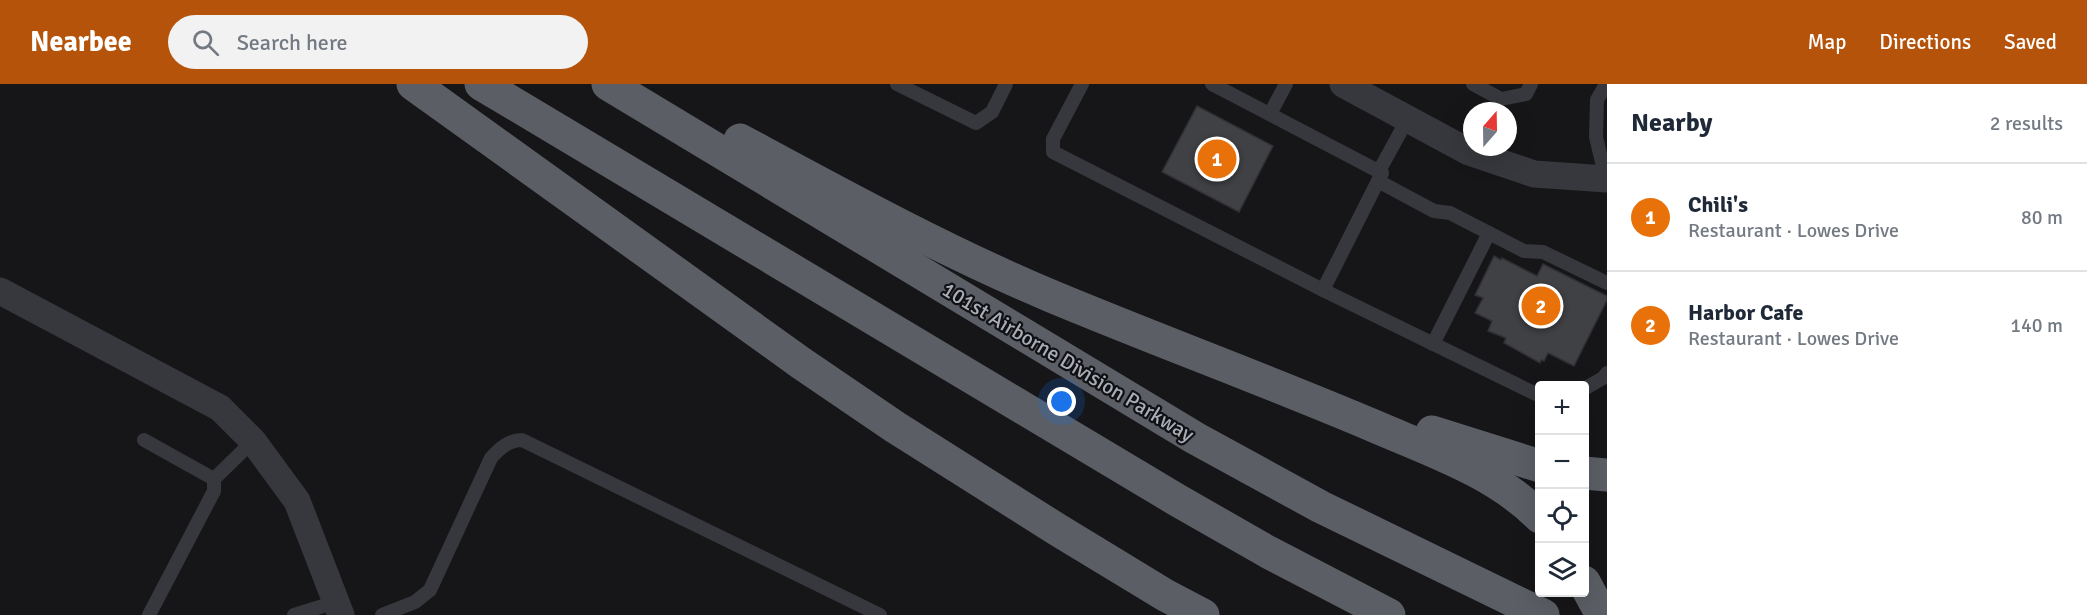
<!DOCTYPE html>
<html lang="en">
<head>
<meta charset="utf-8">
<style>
  body { margin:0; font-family:Signika,sans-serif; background:#f2f2f3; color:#1f2937 }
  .controls { position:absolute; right:18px; bottom:18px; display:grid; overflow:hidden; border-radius:6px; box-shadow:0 6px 24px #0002 }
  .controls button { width:54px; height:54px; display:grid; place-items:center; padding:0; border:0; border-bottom:2px solid #e0e1e3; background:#fff; color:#1f2937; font:30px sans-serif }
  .compass { position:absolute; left:1463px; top:18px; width:54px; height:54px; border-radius:50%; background:#fff; box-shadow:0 6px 24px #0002; rotate:20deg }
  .you { position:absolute; left:1062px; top:318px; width:21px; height:21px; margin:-15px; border:4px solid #fff; border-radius:50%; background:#1a73e8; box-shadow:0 0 0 9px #1a73e833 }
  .badge { display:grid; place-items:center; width:39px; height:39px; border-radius:50%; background:#b45309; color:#fff; font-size:20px; font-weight:700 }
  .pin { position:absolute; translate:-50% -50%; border:3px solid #fff; box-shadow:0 2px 6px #0006 }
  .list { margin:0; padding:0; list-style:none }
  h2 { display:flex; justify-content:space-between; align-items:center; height:78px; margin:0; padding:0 24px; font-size:26px }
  h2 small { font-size:20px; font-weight:400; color:#747a83 }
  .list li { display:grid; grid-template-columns:39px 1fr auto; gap:18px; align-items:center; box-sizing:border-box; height:108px; padding:0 24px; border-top:2px solid #e0e1e3 }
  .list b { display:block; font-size:22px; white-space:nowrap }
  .list p { margin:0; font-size:20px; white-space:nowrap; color:#747a83 }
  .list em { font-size:20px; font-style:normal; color:#747a83 }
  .icon { flex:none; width:33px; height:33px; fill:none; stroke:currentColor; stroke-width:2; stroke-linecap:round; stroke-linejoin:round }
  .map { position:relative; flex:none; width:1607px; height:531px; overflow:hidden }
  header { display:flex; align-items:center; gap:36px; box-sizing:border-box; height:84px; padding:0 30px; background:#b45309; color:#fff }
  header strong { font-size:28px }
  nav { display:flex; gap:33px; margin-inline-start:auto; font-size:21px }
  .search { width:420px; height:54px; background:#f2f2f3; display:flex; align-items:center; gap:15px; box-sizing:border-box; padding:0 21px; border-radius:33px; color:#747a83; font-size:22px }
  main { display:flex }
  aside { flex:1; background:#fff }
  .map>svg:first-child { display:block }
  .building { fill:#404145; stroke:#303034; stroke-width:1.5 }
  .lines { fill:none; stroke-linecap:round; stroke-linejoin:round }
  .service { stroke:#37383d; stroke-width:14 }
  .minor { stroke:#37383d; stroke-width:27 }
  .trunk { stroke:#5b5e65; stroke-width:33 }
  .labels { text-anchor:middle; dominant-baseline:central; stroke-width:4.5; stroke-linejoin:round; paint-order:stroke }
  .street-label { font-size:21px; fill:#a8adb8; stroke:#111113 }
</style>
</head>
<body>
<header>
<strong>Nearbee</strong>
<div class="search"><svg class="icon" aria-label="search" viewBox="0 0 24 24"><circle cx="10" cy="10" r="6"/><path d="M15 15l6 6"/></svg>Search here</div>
<nav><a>Map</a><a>Directions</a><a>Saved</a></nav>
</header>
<main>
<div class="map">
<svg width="1607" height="531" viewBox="0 0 1607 531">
  <rect width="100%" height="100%" fill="#161618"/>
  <g class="building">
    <polygon points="1197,22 1273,62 1239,128 1162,88"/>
    <polygon points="1494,172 1501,176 1502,174 1537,192 1543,180 1607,212 1607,216 1574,282 1548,269 1544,277 1541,276 1540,279 1504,259 1506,254 1488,247 1492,237 1475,229 1483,214 1475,211"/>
  </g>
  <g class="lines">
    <g class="service">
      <polyline points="897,0 976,39 992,28 1006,0"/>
      <polyline points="1082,0 1053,55 1053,68 1323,206"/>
      <polyline points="1212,0 1382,89 1323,206 1540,312"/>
      <polyline points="1473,0 1501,15 1526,10 1531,0"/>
      <polyline points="1270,30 1286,0"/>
      <polyline points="1379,87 1407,36"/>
      <polyline points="1606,95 1596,53 1597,16 1606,0"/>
      <polyline points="1378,97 1434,127 1450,129 1524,167 1543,168 1607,199"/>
      <polyline points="1433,260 1489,149"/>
      <polyline points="1584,305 1603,294 1607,289"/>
      <polyline points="144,356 214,395 253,357"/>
      <polyline points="149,531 214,407 214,395"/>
      <polyline points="294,531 336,518"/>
      <path d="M382 531 415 518 430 506 491 374C500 364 509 356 522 356L880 531"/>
    </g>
    <g class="minor">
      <polyline points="1343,0 1469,68 1534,90 1607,95"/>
      <polyline points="0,207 220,324 253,357 297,417 341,531"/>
    </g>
    <g class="trunk">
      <polyline points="413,0 801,279 895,343 1058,446 1165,511 1203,531"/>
      <polyline points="481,0 1177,416 1268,468 1389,531"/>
      <polyline points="608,0 1195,354 1321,423 1543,531"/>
      <path d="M740 56C842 111 944 167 1051 212 1159 257 1268 297 1374 342 1432 367 1495 388 1540 433"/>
      <polyline points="1432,348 1540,382"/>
      <polyline points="1584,389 1607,391"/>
      <polyline points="1584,498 1602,531"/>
    </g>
  </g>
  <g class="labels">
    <g class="street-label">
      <text transform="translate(1068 278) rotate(31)">101st Airborne Division Parkway</text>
    </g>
  </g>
</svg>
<div class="controls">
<button>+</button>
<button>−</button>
<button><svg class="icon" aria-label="locate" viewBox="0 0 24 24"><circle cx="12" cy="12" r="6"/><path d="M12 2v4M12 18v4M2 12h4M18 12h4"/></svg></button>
<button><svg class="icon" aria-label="layers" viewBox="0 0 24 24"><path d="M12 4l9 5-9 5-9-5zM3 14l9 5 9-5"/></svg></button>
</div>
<svg class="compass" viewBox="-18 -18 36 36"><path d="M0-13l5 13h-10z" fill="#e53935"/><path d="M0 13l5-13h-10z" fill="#747a83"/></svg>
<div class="you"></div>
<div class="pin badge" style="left:1217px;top:75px;background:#e8710a">1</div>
<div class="pin badge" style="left:1541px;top:222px;background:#e8710a">2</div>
</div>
<aside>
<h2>Nearby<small>2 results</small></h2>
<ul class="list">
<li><span class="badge" style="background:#e8710a">1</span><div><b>Chili's</b><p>Restaurant · Lowes Drive</p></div><em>80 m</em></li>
<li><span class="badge" style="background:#e8710a">2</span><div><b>Harbor Cafe</b><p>Restaurant · Lowes Drive</p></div><em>140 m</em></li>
</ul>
</aside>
</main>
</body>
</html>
